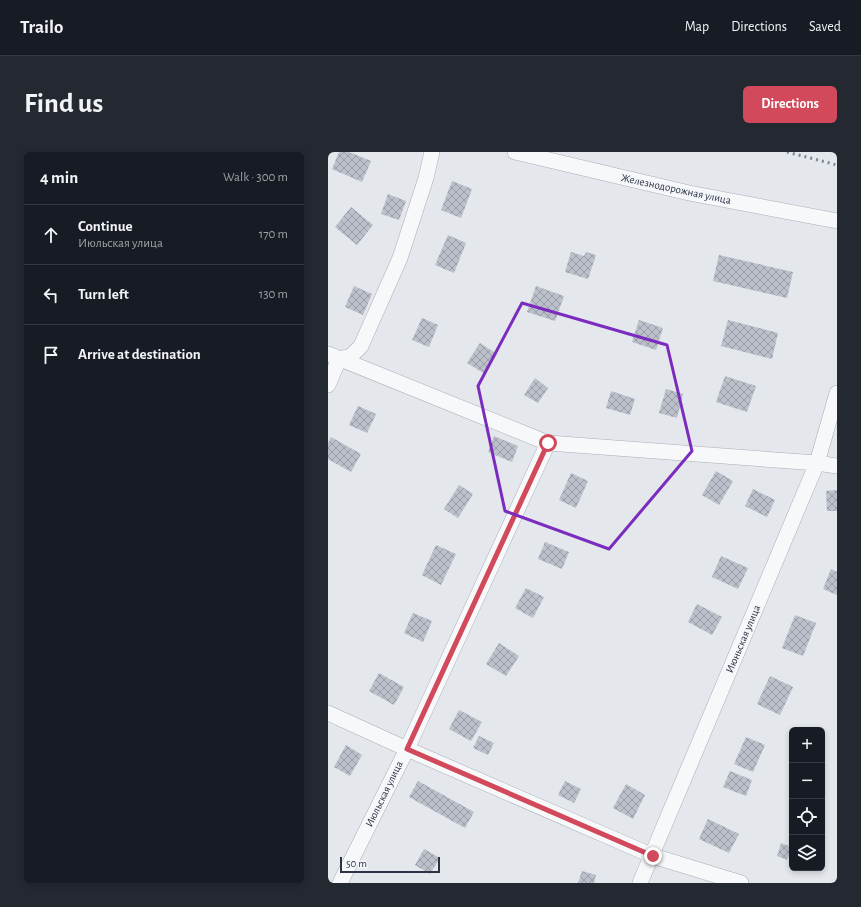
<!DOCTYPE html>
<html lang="en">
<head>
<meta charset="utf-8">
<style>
  body { margin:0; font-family:"Alegreya Sans",sans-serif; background:#242831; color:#f1f3f6 }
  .controls { position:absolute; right:12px; bottom:12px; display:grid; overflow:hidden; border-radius:6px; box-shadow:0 2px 6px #0003 }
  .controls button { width:36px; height:36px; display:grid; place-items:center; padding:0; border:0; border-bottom:1px solid #363941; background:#171b24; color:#f1f3f6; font:20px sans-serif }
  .scale { position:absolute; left:12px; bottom:10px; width:100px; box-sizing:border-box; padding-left:4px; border:2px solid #2b3445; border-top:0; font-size:11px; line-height:14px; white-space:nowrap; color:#2b3445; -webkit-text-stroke:3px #f4f6f9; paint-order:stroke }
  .stop { position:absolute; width:12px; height:12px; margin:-9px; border:3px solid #d1495b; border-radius:50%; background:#fff }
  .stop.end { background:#d1495b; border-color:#fff; box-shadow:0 1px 4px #0008 }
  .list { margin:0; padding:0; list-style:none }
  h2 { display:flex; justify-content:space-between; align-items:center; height:52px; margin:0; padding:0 16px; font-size:17px }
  h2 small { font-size:13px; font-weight:400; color:#9ea1a6 }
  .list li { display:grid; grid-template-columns:26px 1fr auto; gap:12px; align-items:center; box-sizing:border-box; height:60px; padding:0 16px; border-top:1px solid #363941 }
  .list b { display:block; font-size:15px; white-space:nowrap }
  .list p { margin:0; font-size:13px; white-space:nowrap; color:#9ea1a6 }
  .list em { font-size:13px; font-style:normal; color:#9ea1a6 }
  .icon { flex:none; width:22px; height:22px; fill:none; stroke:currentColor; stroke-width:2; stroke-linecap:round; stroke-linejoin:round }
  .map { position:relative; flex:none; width:509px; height:731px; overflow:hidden; border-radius:6px }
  header { display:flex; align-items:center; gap:24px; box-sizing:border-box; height:56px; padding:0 20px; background:#171b24; border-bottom:1px solid #363941 }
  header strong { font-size:19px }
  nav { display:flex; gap:22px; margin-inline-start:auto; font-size:14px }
  .intro { display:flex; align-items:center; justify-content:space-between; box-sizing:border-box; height:96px; padding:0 24px }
  h1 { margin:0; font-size:28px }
  .button { padding:10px 18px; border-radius:6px; background:#d1495b; color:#fff; font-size:14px; font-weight:700 }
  main { display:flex; gap:24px; padding:0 24px }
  aside { flex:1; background:#171b24; border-radius:6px; box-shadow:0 2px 6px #0003 }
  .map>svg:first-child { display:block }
  .building { fill:url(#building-cross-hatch) }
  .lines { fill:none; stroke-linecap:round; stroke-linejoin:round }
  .minor-casing { stroke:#a9aeb7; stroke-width:16 }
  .minor { stroke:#f7f8fa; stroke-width:15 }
  .rail { stroke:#7d8696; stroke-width:3; stroke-dasharray:2 4; stroke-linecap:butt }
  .route { stroke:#d1495b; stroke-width:5 }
  .marked { fill:none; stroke:#7b2cbf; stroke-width:3; stroke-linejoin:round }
  .labels { text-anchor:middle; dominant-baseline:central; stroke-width:3.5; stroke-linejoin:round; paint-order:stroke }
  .street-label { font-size:11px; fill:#2b3445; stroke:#f4f6f9 }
</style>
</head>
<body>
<header>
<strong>Trailo</strong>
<nav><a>Map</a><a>Directions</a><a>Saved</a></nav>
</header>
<div class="intro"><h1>Find us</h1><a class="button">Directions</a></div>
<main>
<aside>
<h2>4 min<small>Walk · 300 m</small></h2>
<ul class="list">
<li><svg class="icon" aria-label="ahead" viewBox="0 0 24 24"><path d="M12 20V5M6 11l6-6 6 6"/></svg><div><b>Continue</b><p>Июльская улица</p></div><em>170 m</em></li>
<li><svg class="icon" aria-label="left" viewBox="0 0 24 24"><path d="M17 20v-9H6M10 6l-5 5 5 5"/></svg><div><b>Turn left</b></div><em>130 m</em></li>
<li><svg class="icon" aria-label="arrive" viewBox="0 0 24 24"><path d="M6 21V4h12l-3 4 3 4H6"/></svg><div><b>Arrive at destination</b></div></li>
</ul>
</aside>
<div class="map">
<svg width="509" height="731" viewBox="0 0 509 731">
  <defs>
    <pattern id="building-cross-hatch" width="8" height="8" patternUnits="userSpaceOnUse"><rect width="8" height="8" fill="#bbc0ca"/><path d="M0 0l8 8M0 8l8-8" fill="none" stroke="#989da6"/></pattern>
  </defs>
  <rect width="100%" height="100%" fill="#e4e7ec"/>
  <g class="building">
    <polygon points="11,0 21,0 43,9 34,30 4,17"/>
    <polygon points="124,29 144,37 133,66 113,58"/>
    <polygon points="60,42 78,49 71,68 53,62"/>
    <polygon points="23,55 45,73 29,93 7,75"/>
    <polygon points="120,83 138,91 126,121 107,113"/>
    <polygon points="243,100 256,104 258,100 268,103 260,127 237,120"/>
    <polygon points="391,103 465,120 459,146 385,129"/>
    <polygon points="26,134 44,142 35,163 17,155"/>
    <polygon points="208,134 236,144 227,169 199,160"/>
    <polygon points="94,166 110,173 101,195 84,188"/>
    <polygon points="311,168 335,176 328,198 304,190"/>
    <polygon points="400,168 450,181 444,207 393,194"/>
    <polygon points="152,191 169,202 157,222 139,211"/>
    <polygon points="397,224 428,234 419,260 388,250"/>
    <polygon points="207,226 220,236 210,251 196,243"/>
    <polygon points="338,237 355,242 349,266 331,261"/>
    <polygon points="283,239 307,247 302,263 278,256"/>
    <polygon points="30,254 48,262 39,281 21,273"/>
    <polygon points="166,284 190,294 184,310 160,300"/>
    <polygon points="3,285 33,302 23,320 0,307 0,291"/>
    <polygon points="388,319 405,329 391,353 374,343"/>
    <polygon points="243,321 260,329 248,356 231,348"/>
    <polygon points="131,333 145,342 130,366 116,357"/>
    <polygon points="425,337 447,348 439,365 417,354"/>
    <polygon points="509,338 509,359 499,359 498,339"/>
    <polygon points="217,390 241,400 234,417 210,407"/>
    <polygon points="108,393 128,402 113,433 94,423"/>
    <polygon points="393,404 420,416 410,437 384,425"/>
    <polygon points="503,417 509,420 509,443 495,437"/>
    <polygon points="198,436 216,445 205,466 187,456"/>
    <polygon points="369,452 394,465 384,483 360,470"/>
    <polygon points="85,461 104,469 95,490 76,481"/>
    <polygon points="467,463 488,471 475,504 454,496"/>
    <polygon points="171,491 191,504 178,524 158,512"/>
    <polygon points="51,521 76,535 66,553 41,539"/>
    <polygon points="442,524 465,535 452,563 429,552"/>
    <polygon points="131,558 154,570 143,589 121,577"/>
    <polygon points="151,584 166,591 160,603 145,596"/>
    <polygon points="418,585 437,593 425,620 406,612"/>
    <polygon points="18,593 34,603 22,624 6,615"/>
    <polygon points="402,619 424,628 418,644 395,635"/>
    <polygon points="90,629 146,660 137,676 81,645"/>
    <polygon points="237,629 253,637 246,651 230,643"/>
    <polygon points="298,632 317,643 305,667 285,656"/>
    <polygon points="380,667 411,682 401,701 371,687"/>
    <polygon points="453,691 464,695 459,708 449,704"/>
    <polygon points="96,697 112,706 102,722 87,713"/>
    <polygon points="254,719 268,723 266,731 250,731"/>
  </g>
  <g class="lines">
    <g class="minor-casing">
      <g id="minor">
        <polyline points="187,0 361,41 509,69"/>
        <polyline points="0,202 220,291 489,311 509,314"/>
        <polyline points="0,233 11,207 23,204 33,194 72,106 98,26 104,0"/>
        <polyline points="0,561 79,597 325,704 413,731"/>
        <polyline points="12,731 79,597 220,291"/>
        <polyline points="312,731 489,311 509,241"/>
      </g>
    </g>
    <use href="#minor" class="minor"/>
    <polyline class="rail" points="459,0 509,13"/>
  </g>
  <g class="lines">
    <polyline class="route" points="220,291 79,597 325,704"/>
  </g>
  <path class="marked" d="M194 151 339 193 364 299 281 397 177 359 150 234Z"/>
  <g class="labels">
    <g class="street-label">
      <text transform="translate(348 37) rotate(12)">Железнодорожная улица</text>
      <text transform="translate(415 487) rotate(-67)">Июньская улица</text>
      <text transform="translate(56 642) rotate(-64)">Июльская улица</text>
    </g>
  </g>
</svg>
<div class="controls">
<button>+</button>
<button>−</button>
<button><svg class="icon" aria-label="locate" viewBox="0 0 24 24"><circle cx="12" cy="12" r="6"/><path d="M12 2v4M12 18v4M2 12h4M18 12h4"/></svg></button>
<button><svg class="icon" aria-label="layers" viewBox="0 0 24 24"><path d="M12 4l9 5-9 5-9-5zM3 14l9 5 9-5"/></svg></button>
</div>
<div class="scale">50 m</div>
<div class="stop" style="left:220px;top:291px"></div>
<div class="stop end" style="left:325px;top:704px"></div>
</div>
</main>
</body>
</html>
